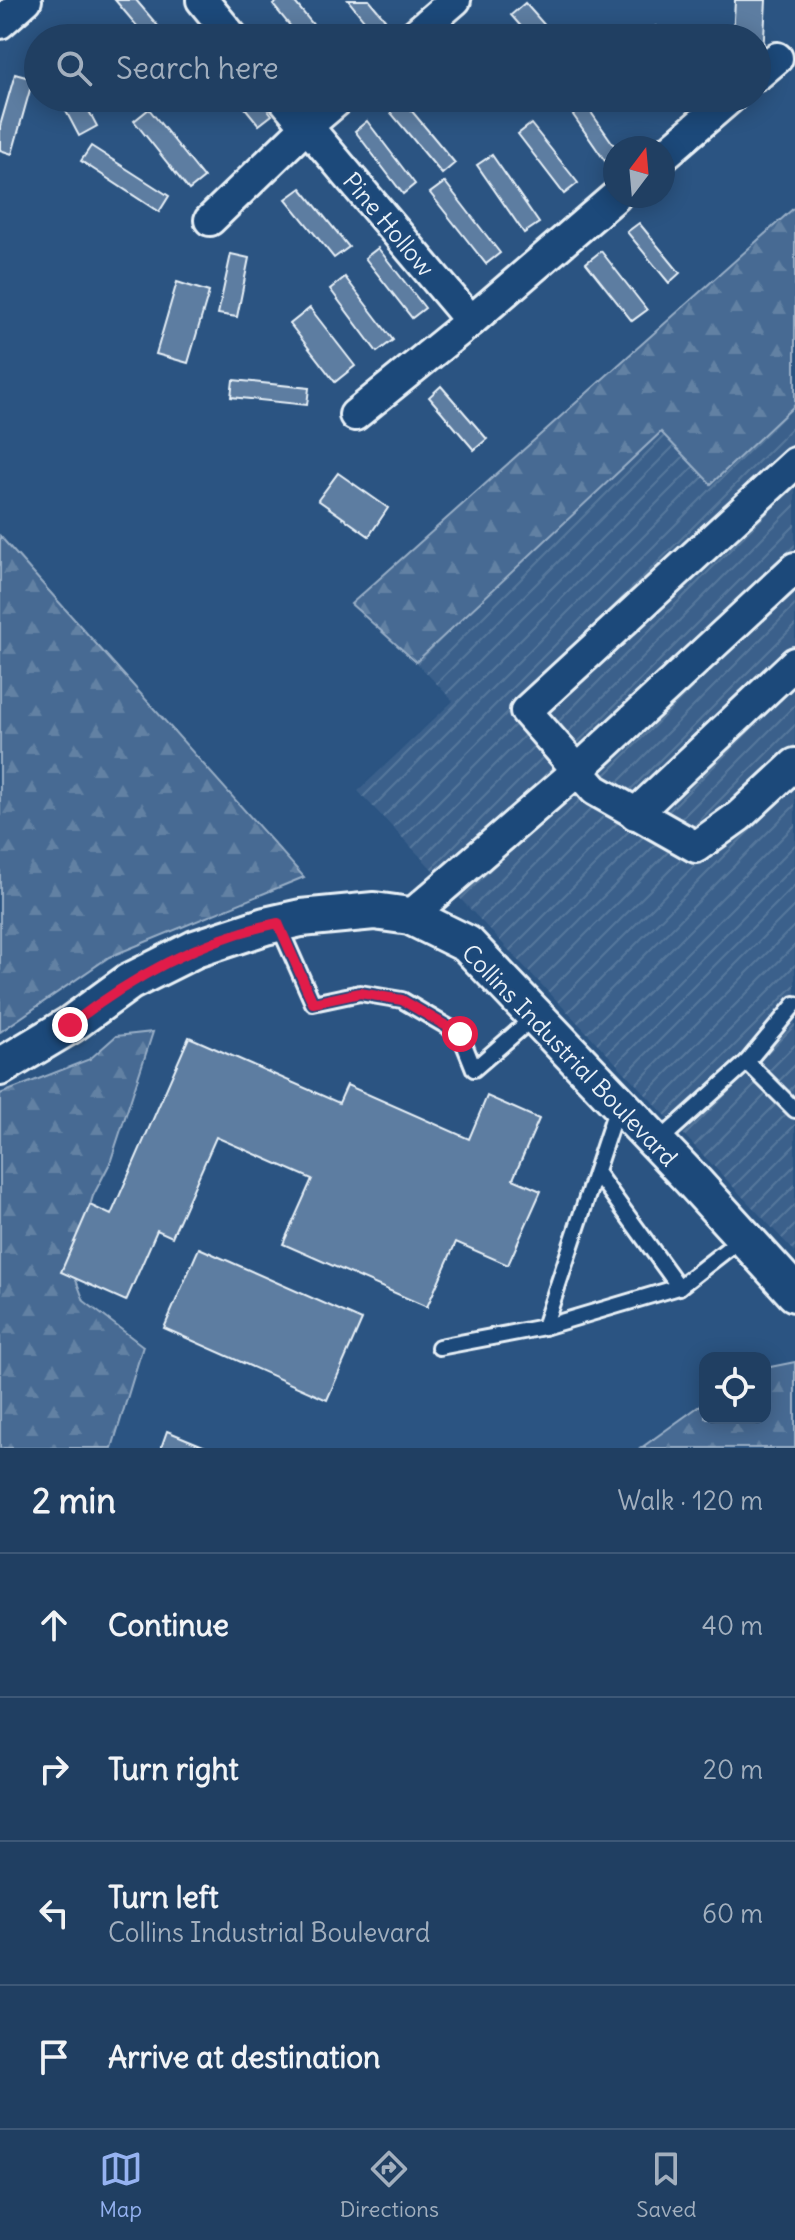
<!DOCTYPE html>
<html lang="en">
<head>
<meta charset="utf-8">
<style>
  body { margin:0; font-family:Delius,sans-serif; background:#2d4a6b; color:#f1f3f6 }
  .controls { position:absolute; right:24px; bottom:24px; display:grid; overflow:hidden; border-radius:16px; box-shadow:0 4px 20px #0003 }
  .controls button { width:72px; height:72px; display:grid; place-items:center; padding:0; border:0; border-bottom:2px solid #3d5877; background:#203f62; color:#f1f3f6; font:40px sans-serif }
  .compass { position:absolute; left:603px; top:136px; width:72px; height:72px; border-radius:50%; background:#203f62; box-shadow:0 4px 20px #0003; rotate:16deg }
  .stop { position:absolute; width:24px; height:24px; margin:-18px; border:6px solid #e11d48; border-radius:50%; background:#fff }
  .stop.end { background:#e11d48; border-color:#fff; box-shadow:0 2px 8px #0008 }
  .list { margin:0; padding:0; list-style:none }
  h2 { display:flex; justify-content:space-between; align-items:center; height:104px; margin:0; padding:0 32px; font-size:34px }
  h2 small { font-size:26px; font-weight:400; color:#a2afbe }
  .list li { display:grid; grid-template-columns:52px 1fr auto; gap:24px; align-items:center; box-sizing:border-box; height:144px; padding:0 32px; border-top:2px solid #3d5877 }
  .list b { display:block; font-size:30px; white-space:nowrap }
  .list p { margin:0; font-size:26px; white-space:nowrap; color:#a2afbe }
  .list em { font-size:26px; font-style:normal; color:#a2afbe }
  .icon { flex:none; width:44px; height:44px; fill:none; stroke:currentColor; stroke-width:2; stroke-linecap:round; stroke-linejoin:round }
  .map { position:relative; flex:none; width:795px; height:1448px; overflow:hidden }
  .search { position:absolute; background:#203f62; box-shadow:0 4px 20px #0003; left:24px; right:24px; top:24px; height:88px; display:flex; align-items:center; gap:20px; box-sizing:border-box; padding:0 28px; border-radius:44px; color:#a2afbe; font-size:30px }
  .sheet { height:680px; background:#203f62 }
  nav { display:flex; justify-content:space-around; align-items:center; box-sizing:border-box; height:112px; border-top:2px solid #3d5877; background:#203f62; font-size:22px; color:#a2afbe }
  nav a { display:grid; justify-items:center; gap:4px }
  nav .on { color:#95b2f1 }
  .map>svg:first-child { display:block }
  .industrial { fill:url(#industrial-furrows) }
  .forest { fill:url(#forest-firs); stroke:#98aec6; stroke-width:2 }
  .building { fill:#5d7da1; stroke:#e8f1f8; stroke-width:2 }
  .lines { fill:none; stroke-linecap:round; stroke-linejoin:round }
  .service-casing { stroke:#e8f1f8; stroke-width:20 }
  .minor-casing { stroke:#e8f1f8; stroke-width:36 }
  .tertiary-casing { stroke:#e8f1f8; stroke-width:42 }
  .service { stroke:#1f4a7a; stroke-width:14 }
  .minor { stroke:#1f4a7a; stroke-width:30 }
  .tertiary { stroke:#1f4a7a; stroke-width:36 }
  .route { stroke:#e11d48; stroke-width:10 }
  .labels { text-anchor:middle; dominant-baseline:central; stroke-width:6; stroke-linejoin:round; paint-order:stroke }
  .street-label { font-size:24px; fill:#e8f1f8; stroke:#1f4a7a }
</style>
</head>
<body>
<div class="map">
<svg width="795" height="1448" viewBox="0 0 795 1448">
  <defs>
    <pattern id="industrial-furrows" width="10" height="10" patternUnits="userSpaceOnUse" patternTransform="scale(2)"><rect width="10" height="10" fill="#3a608b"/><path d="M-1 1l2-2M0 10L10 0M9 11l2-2" fill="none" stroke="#56779c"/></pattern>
    <pattern id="forest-firs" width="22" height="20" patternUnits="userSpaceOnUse" patternTransform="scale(2)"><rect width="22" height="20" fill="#476b93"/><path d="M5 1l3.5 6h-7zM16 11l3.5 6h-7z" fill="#6281a3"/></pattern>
  </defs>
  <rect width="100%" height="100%" fill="#2b5482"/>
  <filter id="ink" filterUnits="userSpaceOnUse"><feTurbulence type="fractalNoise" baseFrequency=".0125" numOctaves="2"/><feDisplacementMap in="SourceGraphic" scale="16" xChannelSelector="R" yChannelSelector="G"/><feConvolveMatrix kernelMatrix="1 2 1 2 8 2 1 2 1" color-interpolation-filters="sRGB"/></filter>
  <g filter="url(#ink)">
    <polygon class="industrial" points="795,405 795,1252 358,791 453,701 416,662 662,432 711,484"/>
    <g class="forest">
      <polygon points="795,207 795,405 711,484 661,432 416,662 351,604"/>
      <polygon points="0,536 304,877 109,957 0,1032"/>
      <polygon points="153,1032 110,1163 93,1196 71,1267 84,1301 143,1346 112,1448 0,1448 0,1094 90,1059 116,1036"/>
      <polygon points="795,1362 795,1448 641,1448 705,1402 705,1418 765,1418 765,1368"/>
    </g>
    <g class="building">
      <polygon points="115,0 136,0 164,33 159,38 147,38"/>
      <polygon points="279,0 293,0 324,38 300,38 273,5"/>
      <polygon points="348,0 369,0 385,19 372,30"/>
      <polygon points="735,0 766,0 763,55 757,55 757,38 733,38"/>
      <polygon points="525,3 556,38 531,38 511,15"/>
      <polygon points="656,26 664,38 641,38 640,36"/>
      <polygon points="15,74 33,79 12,154 0,150 0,126"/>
      <polygon points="59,98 82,98 97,126 79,136"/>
      <polygon points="237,98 259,98 272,115 259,125"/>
      <polygon points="397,98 401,98 455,163 442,174 386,107"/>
      <polygon points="581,98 616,148 615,154 605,161 562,99"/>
      <polygon points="149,109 204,178 189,190 134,121"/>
      <polygon points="367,121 415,184 403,194 355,131"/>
      <polygon points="531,124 578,183 564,194 518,134"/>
      <polygon points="91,146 169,196 159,212 81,161"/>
      <polygon points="492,155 539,223 524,233 477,165"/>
      <polygon points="445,182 500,253 486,264 430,193"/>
      <polygon points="301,188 349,247 334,258 286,199"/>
      <polygon points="639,223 680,273 669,283 627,232"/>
      <polygon points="378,248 425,308 412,318 365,258"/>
      <polygon points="601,251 647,310 632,321 586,263"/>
      <polygon points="231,254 249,258 237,317 218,314"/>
      <polygon points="345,277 393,340 377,352 330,289"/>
      <polygon points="177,282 209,292 188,363 156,354"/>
      <polygon points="310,308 355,366 335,382 290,324"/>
      <polygon points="233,380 309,388 307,405 231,397"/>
      <polygon points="441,386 487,439 474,450 429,397"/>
      <polygon points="338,473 388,508 369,536 318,500"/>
      <polygon points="189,1037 339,1103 347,1085 469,1139 487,1096 539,1119 513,1179 541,1191 508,1265 456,1242 427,1307 283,1244 312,1179 216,1137 172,1237 157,1230 126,1301 61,1272 90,1205 111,1215"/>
      <polygon points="199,1248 362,1320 327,1400 164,1328"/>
      <polygon points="167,1431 208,1448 161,1448"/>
    </g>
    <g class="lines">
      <g class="service-casing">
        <g id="service">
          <polyline points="278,924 313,1003 360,993 402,1000 460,1034 474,1069 535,1016"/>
          <polyline points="747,1062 795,1110"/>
          <polyline points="657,1143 747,1062 795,1004"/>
          <polyline points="596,1172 679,1287"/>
          <polyline points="544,1327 679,1287 743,1237"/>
          <polyline points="439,1347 544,1327 617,1107"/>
        </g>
      </g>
      <g class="minor-casing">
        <g id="minor">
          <polyline points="202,0 233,38"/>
          <polyline points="0,23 26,0"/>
          <polyline points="411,38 455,0"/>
          <polyline points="757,75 777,58"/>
          <polyline points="283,98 471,321"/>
          <polyline points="663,156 730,98"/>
          <polyline points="210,220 307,126 340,98"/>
          <polyline points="355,415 471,321 616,196"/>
          <polyline points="795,463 526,711 595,790 696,847 739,816 795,764"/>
          <polyline points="635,814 795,663"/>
          <polyline points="410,916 577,771 795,568"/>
        </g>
      </g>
      <g class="tertiary-casing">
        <polyline id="tertiary" points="0,1067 70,1025 129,982 195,949 265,926 301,918 374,911 410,916 467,944 692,1180 795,1293"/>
      </g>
      <use href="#service" class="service"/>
      <use href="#minor" class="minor"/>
      <use href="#tertiary" class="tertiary"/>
    </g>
  </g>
  <g class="lines" filter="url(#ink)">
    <path class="route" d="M70 1025C132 977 200 939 278 923L313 1003 360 993 402 1000 460 1034"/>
  </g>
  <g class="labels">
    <g class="street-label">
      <text transform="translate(389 224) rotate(50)">Pine Hollow</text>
      <text transform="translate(570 1055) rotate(46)">Collins Industrial Boulevard</text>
    </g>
  </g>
</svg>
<div class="controls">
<button><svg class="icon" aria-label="locate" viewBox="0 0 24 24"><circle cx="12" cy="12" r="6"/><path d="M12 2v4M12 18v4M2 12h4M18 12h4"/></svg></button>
</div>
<svg class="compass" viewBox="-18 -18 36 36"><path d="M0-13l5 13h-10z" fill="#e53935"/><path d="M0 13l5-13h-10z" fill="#a2afbe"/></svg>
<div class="stop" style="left:460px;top:1034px"></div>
<div class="stop end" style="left:70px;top:1025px"></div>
<div class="search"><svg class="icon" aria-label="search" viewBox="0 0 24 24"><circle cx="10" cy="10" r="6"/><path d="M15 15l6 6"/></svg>Search here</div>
</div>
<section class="sheet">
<h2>2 min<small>Walk · 120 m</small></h2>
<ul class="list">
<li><svg class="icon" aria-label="ahead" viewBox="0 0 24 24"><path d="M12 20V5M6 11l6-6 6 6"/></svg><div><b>Continue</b></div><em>40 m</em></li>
<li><svg class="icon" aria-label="right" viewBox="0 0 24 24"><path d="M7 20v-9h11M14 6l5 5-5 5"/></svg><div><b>Turn right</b></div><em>20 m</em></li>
<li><svg class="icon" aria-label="left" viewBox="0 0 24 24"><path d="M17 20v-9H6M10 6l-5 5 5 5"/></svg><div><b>Turn left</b><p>Collins Industrial Boulevard</p></div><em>60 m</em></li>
<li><svg class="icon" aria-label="arrive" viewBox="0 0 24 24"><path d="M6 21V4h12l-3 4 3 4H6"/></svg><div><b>Arrive at destination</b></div></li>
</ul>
</section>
<nav>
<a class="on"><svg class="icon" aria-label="map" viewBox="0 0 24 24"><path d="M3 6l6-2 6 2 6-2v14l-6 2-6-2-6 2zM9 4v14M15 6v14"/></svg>Map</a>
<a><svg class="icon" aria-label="directions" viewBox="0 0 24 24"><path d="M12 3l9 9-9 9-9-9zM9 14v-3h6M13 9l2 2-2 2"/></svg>Directions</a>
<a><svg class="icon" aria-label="saved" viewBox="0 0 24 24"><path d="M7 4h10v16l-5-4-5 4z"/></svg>Saved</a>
</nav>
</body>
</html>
